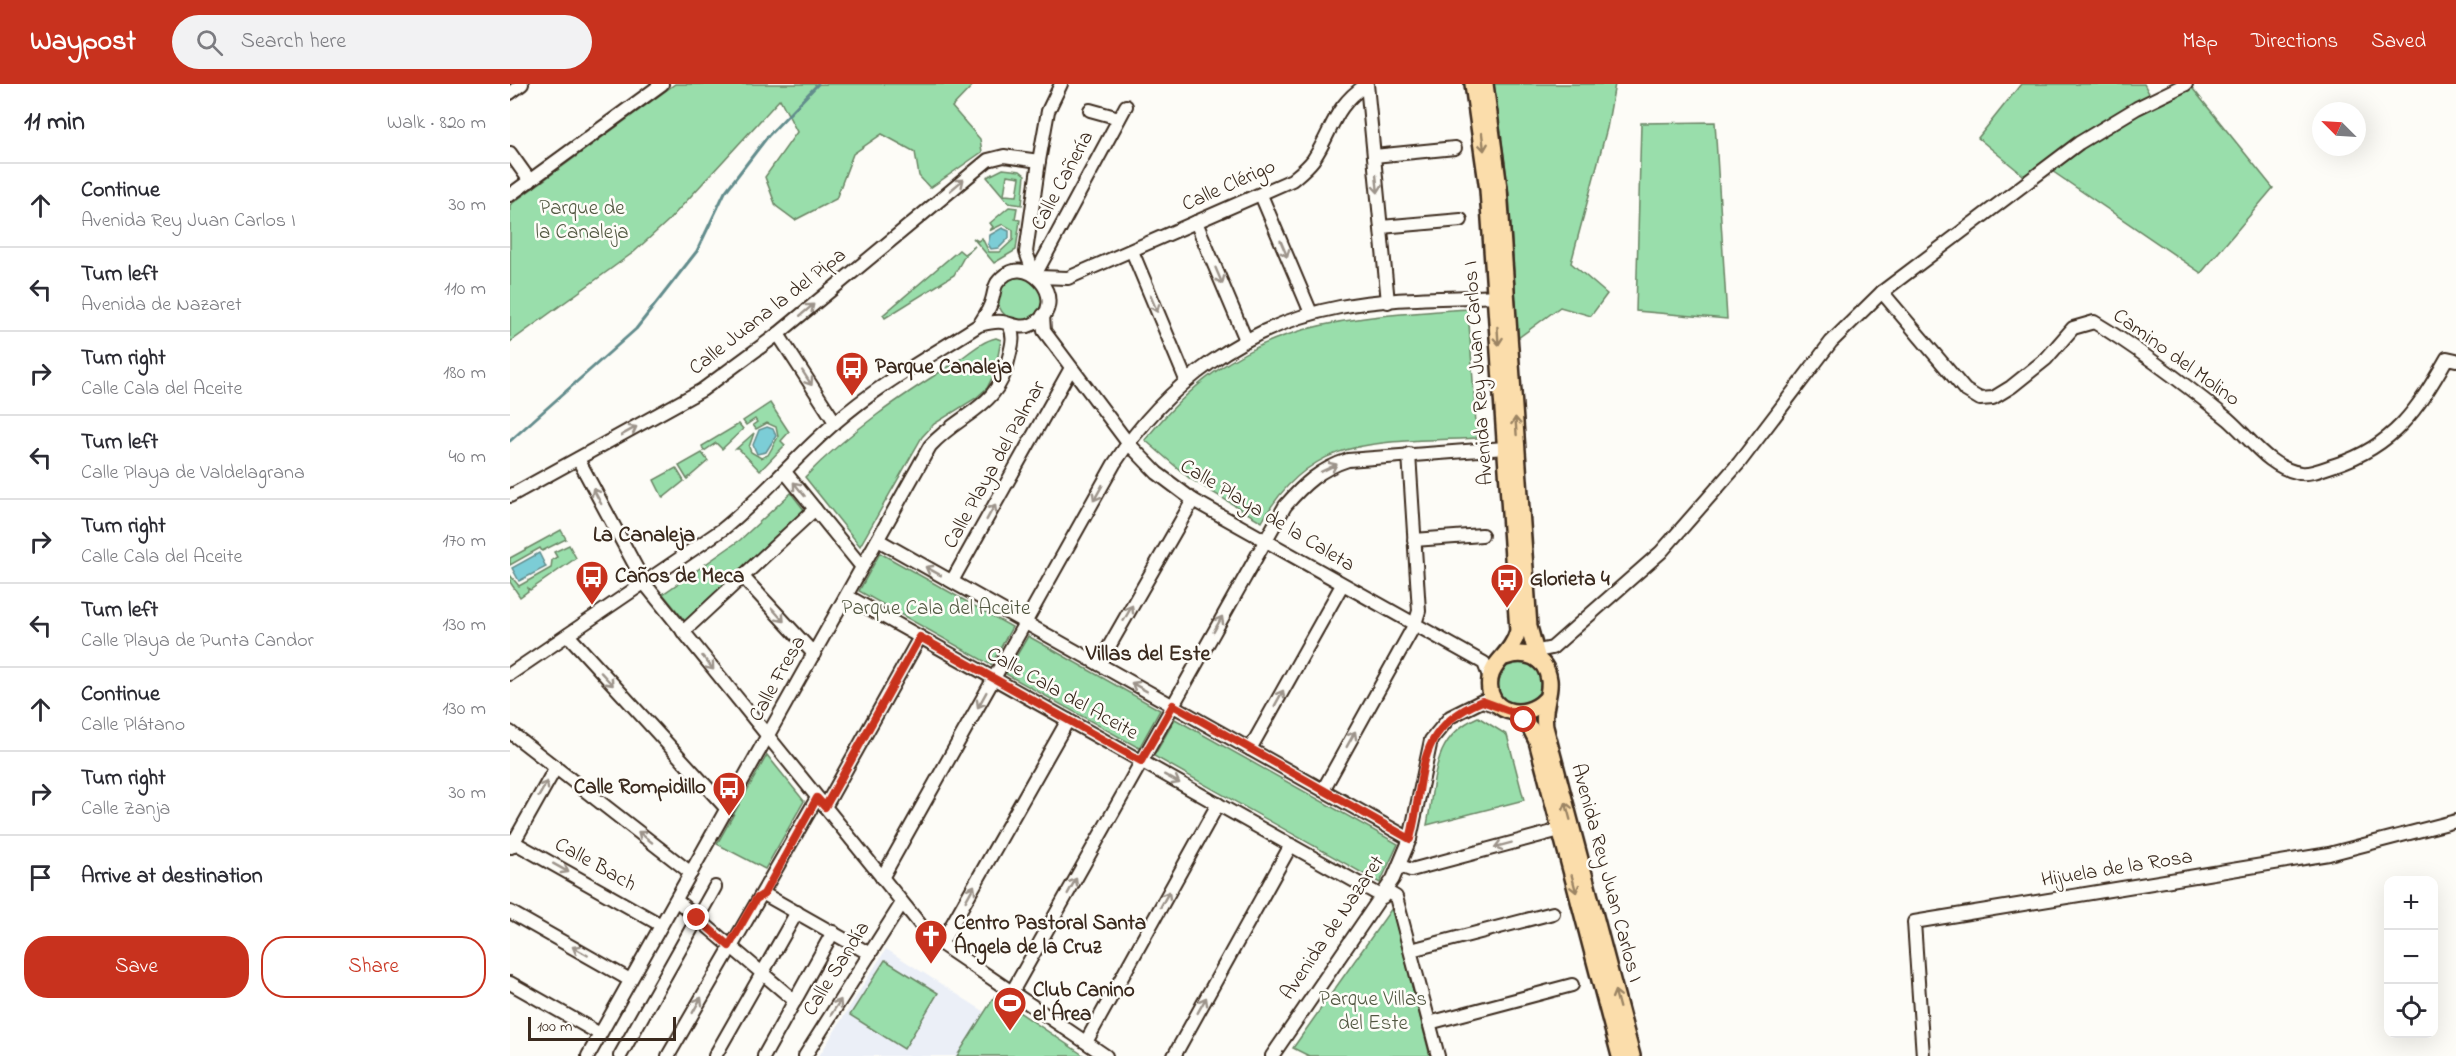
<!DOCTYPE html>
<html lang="en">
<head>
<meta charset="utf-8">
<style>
  body { margin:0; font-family:"Indie Flower",sans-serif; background:#f2f2f3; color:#2b2b33 }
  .controls { position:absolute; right:18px; bottom:18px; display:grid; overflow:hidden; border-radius:12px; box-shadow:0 6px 24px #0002 }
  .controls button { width:54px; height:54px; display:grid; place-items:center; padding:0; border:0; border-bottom:2px solid #e1e1e2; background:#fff; color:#2b2b33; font:30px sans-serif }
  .compass { position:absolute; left:1802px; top:18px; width:54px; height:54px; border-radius:50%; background:#fff; box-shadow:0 6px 24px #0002; rotate:294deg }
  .scale { position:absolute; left:18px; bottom:15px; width:148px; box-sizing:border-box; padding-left:6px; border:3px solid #3b2a1e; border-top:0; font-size:16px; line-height:21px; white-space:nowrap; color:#3b2a1e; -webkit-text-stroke:4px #fdfcf7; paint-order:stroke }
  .stop { position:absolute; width:18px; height:18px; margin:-14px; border:4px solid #c8321e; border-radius:50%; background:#fff }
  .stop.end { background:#c8321e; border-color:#fff; box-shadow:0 2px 6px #0008 }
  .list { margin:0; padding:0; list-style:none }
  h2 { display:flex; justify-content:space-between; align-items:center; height:78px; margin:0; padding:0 24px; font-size:26px }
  h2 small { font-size:20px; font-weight:400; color:#7c7c81 }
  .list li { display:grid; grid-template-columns:39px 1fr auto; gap:18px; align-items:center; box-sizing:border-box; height:84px; padding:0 24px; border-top:2px solid #e1e1e2 }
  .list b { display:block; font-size:22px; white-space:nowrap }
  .list p { margin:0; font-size:20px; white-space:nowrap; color:#7c7c81 }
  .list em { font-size:20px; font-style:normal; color:#7c7c81 }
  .actions { display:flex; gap:12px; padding:18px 24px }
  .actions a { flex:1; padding:14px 0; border:2px solid #c8321e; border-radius:24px; text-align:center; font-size:21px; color:#c8321e }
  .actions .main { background:#c8321e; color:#fff }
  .icon { flex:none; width:33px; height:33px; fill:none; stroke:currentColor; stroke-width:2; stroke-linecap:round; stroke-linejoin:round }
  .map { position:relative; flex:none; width:1946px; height:972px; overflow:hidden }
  header { display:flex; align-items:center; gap:36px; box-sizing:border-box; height:84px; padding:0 30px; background:#c8321e; color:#fff }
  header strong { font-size:28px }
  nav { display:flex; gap:33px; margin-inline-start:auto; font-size:21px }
  .search { width:420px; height:54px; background:#f2f2f3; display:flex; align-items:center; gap:15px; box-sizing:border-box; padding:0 21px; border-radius:33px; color:#7c7c81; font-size:22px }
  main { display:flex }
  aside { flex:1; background:#fff }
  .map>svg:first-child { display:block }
  .built { fill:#ebeff7 }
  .green { fill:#99deab; stroke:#6a8464; stroke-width:1.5; fill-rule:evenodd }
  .water { fill:#7ccdd6; stroke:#628c8c; stroke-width:1.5 }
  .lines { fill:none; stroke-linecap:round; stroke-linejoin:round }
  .stream { stroke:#628c8c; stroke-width:3 }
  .minor-casing { stroke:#3b2a1e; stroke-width:16 }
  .major-casing { stroke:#3b2a1e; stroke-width:20 }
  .minor { stroke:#fdfcf7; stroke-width:12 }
  .major { stroke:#fbddab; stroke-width:15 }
  .oneway { stroke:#9b8464 }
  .oneway2 { stroke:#9c938a }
  .route { stroke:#c8321e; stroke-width:8 }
  .labels { text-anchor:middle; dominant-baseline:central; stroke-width:5; stroke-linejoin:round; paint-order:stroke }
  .street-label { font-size:21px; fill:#3b2a1e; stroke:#fdfcf7 }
  .park-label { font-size:21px; fill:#525741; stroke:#fdfcf7 }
  .poi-label { font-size:21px; font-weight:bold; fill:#3b2a1e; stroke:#fdfcf7; text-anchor:start }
  .neighbourhood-label { font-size:22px; font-weight:bold; fill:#3b2a1e; stroke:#fdfcf7 }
</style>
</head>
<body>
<header>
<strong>Waypost</strong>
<div class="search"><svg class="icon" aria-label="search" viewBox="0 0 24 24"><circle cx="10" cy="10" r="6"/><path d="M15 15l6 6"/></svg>Search here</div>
<nav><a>Map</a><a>Directions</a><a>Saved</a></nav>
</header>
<main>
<aside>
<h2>11 min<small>Walk · 820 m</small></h2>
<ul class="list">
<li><svg class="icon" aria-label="ahead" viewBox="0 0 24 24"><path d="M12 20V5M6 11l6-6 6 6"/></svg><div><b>Continue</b><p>Avenida Rey Juan Carlos I</p></div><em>30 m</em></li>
<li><svg class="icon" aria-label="left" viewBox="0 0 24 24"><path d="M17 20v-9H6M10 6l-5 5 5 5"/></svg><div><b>Turn left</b><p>Avenida de Nazaret</p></div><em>110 m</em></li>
<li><svg class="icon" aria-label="right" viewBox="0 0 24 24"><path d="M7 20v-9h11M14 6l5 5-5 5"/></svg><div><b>Turn right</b><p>Calle Cala del Aceite</p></div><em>180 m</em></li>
<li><svg class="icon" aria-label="left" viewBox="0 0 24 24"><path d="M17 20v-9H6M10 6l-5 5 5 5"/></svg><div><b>Turn left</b><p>Calle Playa de Valdelagrana</p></div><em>40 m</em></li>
<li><svg class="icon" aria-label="right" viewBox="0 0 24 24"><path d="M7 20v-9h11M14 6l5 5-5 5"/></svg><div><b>Turn right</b><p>Calle Cala del Aceite</p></div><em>170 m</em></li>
<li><svg class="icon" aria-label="left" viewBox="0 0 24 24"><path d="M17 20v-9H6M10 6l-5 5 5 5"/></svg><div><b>Turn left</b><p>Calle Playa de Punta Candor</p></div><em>130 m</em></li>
<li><svg class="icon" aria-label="ahead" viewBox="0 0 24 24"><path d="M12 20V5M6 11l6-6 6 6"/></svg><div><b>Continue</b><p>Calle Plátano</p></div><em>130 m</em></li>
<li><svg class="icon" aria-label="right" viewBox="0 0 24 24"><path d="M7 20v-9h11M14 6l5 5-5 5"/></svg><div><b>Turn right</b><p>Calle Zanja</p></div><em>30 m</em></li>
<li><svg class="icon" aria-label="arrive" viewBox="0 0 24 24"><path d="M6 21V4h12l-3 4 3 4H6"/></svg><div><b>Arrive at destination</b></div></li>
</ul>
<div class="actions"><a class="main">Save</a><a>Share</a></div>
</aside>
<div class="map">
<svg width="1946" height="972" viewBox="0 0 1946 972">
  <rect width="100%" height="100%" fill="#fdfcf7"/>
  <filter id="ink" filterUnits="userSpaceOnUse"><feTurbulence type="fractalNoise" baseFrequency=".0167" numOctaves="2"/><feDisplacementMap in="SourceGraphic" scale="12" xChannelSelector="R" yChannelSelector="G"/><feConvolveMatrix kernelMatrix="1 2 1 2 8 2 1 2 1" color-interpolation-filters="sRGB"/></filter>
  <g filter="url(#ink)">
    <polygon class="built" points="376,865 475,928 447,972 309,972"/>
    <g class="green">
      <polygon points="165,0 464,0 442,23 470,55 472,68 420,104 409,92 405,68 372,50 343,70 326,115 285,136 266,122 255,93 287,48 270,15 159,136 124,168 0,258 0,121"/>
      <polygon points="984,0 1105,0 1097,44 1061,179 1097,210 1081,232 1050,223 1008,254 999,110"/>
      <polygon points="1511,0 1634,0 1641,13 1679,0 1763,104 1691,189 1536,83 1524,100 1468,54"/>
      <polygon points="1205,38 1217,235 1126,227 1131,39"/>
      <path d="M493 85 510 87 515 91 512 121 499 119 477 93ZM497 91 510 93 507 112 494 111Z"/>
      <polygon points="499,123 507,124 505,135 510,136 506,166 484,179 463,154 468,157 472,154 479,168 490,168 503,156 503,146 493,140 479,147 483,143 480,139"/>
      <polygon points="465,162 454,173 444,191 375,234 373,231 449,166 454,170"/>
      <circle cx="510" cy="215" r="22"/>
      <path d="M958 225 967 354C876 360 802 346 752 438L679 394 635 356C730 238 818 235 958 225Z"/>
      <path d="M486 254 491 256 485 288 477 304 466 314 424 340 412 353 350 462 295 393C340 347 391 312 446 278 458 270 472 257 486 254Z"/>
      <polygon points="260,319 279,348 271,357 275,361 250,387 229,365 226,365 244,349 239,363 241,368 251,374 258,371 268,353 266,343 257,339 246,345 243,341 247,338 245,335 236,341 233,337"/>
      <polygon points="229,340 233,345 212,365 206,359 194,367 192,362"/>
      <polygon points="192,369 198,377 177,395 169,382"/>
      <polygon points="166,384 174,397 153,414 144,396"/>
      <polygon points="281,409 295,427 175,537 153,510 230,456"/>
      <polygon points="51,446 56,455 32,467 30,464 0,481 0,474"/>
      <polygon points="59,461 66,474 20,506 18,504 18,507 10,513 0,498 0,491 9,502 41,484 42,476 47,473 44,468"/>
      <polygon points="370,469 502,543 481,581 349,507"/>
      <polygon points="518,552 650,626 629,664 496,590"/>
      <circle cx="1009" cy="599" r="22"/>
      <path d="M968 633 997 651 1014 716 917 741C926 697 920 654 968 633Z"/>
      <polygon points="665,635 888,760 870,799 644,672"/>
      <polygon points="257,671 294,717 255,785 207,760"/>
      <polygon points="882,824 920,972 799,972 783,964"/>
      <polygon points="375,876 428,909 394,965 340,931"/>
      <polygon points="485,912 570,969 574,972 447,972"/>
    </g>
    <g class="water">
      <polygon points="492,144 499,147 499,154 489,164 481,165 478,160 480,151"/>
      <polygon points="257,343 263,345 266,352 256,368 247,370 243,361 249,346"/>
      <polygon points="29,469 36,483 9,497 2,484"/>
    </g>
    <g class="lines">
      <polyline class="stream" points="0,357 126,245 187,167 215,108 258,52 308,0"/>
      <g class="minor-casing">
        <g id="minor">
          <polyline points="857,0 878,218"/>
          <polyline points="0,9 12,0"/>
          <polyline points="580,26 609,34"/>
          <polyline points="0,69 20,97"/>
          <polyline points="864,72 945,64"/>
          <polyline points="0,111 152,0"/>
          <polyline points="751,111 801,229"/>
          <polyline points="686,138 736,256"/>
          <polyline points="871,143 951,136"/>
          <polyline points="622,167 676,296"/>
          <polyline points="524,190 516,168 529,77 538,27 551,0"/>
          <polyline points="525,191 616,22"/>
          <path d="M528 193 558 194 782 96C789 90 797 84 803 76 824 45 822 24 857 0"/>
          <path d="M1372 208 1455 306 1470 315 1483 314 1501 303 1536 275 1563 244 1584 238C1631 266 1676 301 1718 335 1740 354 1759 384 1790 389 1800 391 1815 384 1825 381 1884 362 1908 325 1937 274L1946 276"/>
          <polyline points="533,231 534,247 618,359 647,389 683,416 974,579 980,595"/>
          <polyline points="268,250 325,338"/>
          <polyline points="68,375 135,500 413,844 431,860 596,972"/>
          <polyline points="275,388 352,483"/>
          <polyline points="0,412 192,306 268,250 478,76 494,72 529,77"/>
          <polyline points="368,456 900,755"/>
          <polyline points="904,456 972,451"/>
          <polyline points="233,493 304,570"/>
          <polyline points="442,497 561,284"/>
          <polyline points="337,512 873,813"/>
          <polyline points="173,548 305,425"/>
          <polyline points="58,551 217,725"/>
          <polyline points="1018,569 1042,564 1151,468 1229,379 1321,258 1372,208 1569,59 1627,24 1676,0"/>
          <polyline points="589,580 683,416"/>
          <path d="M0 590 213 445C254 412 286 372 326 338 369 300 421 272 469 241 477 239 484 237 492 238 503 240 512 246 523 240 564 219 514 161 487 199 484 204 484 210 482 216 480 225 474 233 469 241"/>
          <polyline points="0,648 181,789"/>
          <polyline points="740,665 832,501"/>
          <polyline points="813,706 905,540 909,527 899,370"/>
          <polyline points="315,723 410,553"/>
          <polyline points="0,756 151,841"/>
          <polyline points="1,763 46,683"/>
          <polyline points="890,782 901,786 1050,746"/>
          <path d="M372 794 604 380C656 300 735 241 830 223 880 213 934 215 985 212"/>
          <polyline points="876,807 886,813 928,972"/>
          <polyline points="254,810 360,870"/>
          <polyline points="166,816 285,917"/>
          <polyline points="0,828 120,896"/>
          <polyline points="431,860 558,636"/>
          <polyline points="901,866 1043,829"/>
          <polyline points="0,899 90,950"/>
          <path d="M502 908 775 422C794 400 810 385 838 376L995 364"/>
          <polyline points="919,939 1062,901"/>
          <polyline points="576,958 708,720"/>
          <path d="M78 972 420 362C452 327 489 325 499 273 502 261 505 252 499 241"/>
          <polyline points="110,972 205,803"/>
          <polyline points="158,972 307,714"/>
          <polyline points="205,972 287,828"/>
          <polyline points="254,972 323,848"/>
          <polyline points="295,972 392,819"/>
          <polyline points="664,972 781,761"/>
          <polyline points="762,972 883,795 900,755 921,656 940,633 972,617 990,623"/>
          <polyline points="1413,972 1404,838 1819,770 1946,737"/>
        </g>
      </g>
      <g class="major-casing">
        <g id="major">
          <path d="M963 0 978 106 1008 547C1002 570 982 578 980 595 975 629 1014 638 1035 616"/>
          <polyline points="975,0 989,104 1019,543 1028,576"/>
          <path d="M995 573C1014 566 1036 572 1039 596 1041 611 1032 622 1035 643L1122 972"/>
          <polyline points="1005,629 1021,645 1027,657 1110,972"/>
        </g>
      </g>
      <use href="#minor" class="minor"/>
      <use href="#major" class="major"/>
    </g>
    <defs><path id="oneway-shaft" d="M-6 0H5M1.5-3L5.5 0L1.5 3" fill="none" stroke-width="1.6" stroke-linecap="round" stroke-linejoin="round" transform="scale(1.5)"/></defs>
    <g class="oneway">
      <use href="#oneway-shaft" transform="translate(973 58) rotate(83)"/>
      <use href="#oneway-shaft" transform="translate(988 252) rotate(86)"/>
      <use href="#oneway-shaft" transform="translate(1006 342) rotate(-94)"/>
      <use href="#oneway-shaft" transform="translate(1058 727) rotate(-105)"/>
      <use href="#oneway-shaft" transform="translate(1064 800) rotate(75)"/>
      <use href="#oneway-shaft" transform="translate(1107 915) rotate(-105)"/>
    </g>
    <g class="oneway2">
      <use href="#oneway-shaft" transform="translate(867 100) rotate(84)"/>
      <use href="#oneway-shaft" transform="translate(447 101) rotate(-40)"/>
      <use href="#oneway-shaft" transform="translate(774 165) rotate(67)"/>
      <use href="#oneway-shaft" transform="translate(709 192) rotate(67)"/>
      <use href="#oneway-shaft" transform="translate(644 220) rotate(67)"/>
      <use href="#oneway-shaft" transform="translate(297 226) rotate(-40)"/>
      <use href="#oneway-shaft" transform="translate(297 294) rotate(57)"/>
      <use href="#oneway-shaft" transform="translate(119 347) rotate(-29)"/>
      <use href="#oneway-shaft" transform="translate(819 384) rotate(-26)"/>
      <use href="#oneway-shaft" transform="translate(289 405) rotate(-129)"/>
      <use href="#oneway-shaft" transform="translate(588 409) rotate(119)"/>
      <use href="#oneway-shaft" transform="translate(87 412) rotate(-118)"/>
      <use href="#oneway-shaft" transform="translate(481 428) rotate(-61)"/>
      <use href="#oneway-shaft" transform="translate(423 487) rotate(-151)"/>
      <use href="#oneway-shaft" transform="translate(618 529) rotate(-60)"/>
      <use href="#oneway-shaft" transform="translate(268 531) rotate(48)"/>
      <use href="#oneway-shaft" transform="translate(708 540) rotate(-61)"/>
      <use href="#oneway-shaft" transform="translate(198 579) rotate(51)"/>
      <use href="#oneway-shaft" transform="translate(97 595) rotate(47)"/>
      <use href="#oneway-shaft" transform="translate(629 603) rotate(-151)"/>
      <use href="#oneway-shaft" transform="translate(769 614) rotate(-61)"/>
      <use href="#oneway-shaft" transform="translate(472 616) rotate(119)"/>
      <use href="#oneway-shaft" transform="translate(841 655) rotate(-61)"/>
      <use href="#oneway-shaft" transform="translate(662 695) rotate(29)"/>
      <use href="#oneway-shaft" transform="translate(33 705) rotate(-60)"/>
      <use href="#oneway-shaft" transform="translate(135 753) rotate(-142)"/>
      <use href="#oneway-shaft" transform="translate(993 761) rotate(165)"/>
      <use href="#oneway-shaft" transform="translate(51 784) rotate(29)"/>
      <use href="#oneway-shaft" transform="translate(562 802) rotate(-61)"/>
      <use href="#oneway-shaft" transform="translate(460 809) rotate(-61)"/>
      <use href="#oneway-shaft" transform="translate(655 815) rotate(-61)"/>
      <use href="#oneway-shaft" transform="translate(70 867) rotate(-150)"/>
      <use href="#oneway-shaft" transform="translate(187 921) rotate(-61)"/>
      <use href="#oneway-shaft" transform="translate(692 921) rotate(-61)"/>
      <use href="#oneway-shaft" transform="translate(326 923) rotate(-57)"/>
    </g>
  </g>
  <g class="lines" filter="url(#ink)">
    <path class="route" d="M187 834 219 862 246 815 254 810 307 714 315 723 410 553 631 677 663 621 900 755C917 692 901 647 972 617L1005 629 1014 636"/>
  </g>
  <defs>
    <g id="bus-pin" transform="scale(1.725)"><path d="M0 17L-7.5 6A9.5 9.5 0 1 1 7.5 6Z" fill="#c8321e" stroke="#fdfcf7"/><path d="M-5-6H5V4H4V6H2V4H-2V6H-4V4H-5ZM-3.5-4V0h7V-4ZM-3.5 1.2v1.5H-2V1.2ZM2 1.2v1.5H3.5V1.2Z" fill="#fff"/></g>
    <g id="church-pin" transform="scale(1.725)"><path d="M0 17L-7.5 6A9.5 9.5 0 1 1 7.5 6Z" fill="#c8321e" stroke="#fdfcf7"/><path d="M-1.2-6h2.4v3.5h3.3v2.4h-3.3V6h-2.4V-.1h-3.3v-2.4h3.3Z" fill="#fff"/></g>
    <g id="stadium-pin" transform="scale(1.725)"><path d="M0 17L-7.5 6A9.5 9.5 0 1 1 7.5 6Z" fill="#c8321e" stroke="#fdfcf7"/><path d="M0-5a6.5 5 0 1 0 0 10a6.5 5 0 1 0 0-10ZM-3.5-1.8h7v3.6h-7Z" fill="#fff"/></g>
  </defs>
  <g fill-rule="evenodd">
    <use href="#bus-pin" x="342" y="284"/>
    <use href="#bus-pin" x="82" y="493"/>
    <use href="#bus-pin" x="997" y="496"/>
    <use href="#bus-pin" x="219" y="704"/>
    <use href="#church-pin" x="421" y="852"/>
    <use href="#stadium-pin" x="500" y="919"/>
  </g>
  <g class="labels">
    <g class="street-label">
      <text transform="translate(553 97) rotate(-62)">Calle Cañería</text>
      <text transform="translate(719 102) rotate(-24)">Calle Clérigo</text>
      <text transform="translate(258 228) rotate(-38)">Calle Juana la del Pipa</text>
      <text transform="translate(1666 274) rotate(36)">Camino del Molino</text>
      <text transform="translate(969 289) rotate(-94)">Avenida Rey Juan Carlos I</text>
      <text transform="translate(485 381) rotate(-61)">Calle Playa del Palmar</text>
      <text transform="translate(757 432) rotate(31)">Calle Playa de la Caleta</text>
      <text transform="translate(268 595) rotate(-61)">Calle Fresa</text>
      <text transform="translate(552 610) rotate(29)">Calle Cala del Aceite</text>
      <text transform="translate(85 781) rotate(29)">Calle Bach</text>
      <text transform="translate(1607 785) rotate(-9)">Hijuela de la Rosa</text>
      <text transform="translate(1096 789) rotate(75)">Avenida Rey Juan Carlos I</text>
      <text transform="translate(823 844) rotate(-56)">Avenida de Nazaret</text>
      <text transform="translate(327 885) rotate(-58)">Calle Sandía</text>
    </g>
    <g class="park-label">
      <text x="72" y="125">Parque de<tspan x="72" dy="24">la Canaleja</tspan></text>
      <text x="426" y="525">Parque Cala del Aceite</text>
      <text x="863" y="916">Parque Villas<tspan x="863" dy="24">del Este</tspan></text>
    </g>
    <g class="poi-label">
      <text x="365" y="284">Parque Canaleja</text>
      <text x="105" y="493">Caños de Meca</text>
      <text x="1020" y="496">Glorieta 4</text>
      <text x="196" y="704" text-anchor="end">Calle Rompidillo</text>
      <text x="444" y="840">Centro Pastoral Santa<tspan x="444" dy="24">Ángela de la Cruz</tspan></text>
      <text x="523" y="907">Club Canino<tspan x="523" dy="24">el Área</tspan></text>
    </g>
    <g class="neighbourhood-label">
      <text x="134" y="452">La Canaleja</text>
      <text x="638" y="571">Villas del Este</text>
    </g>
  </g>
</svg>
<div class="controls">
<button>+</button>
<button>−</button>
<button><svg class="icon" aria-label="locate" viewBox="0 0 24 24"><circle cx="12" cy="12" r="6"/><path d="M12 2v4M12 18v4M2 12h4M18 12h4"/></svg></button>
</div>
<svg class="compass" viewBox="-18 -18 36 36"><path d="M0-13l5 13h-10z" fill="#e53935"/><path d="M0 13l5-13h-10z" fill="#7c7c81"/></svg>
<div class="scale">100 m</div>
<div class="stop" style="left:1014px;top:636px"></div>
<div class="stop end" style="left:187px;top:834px"></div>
</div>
</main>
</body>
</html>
